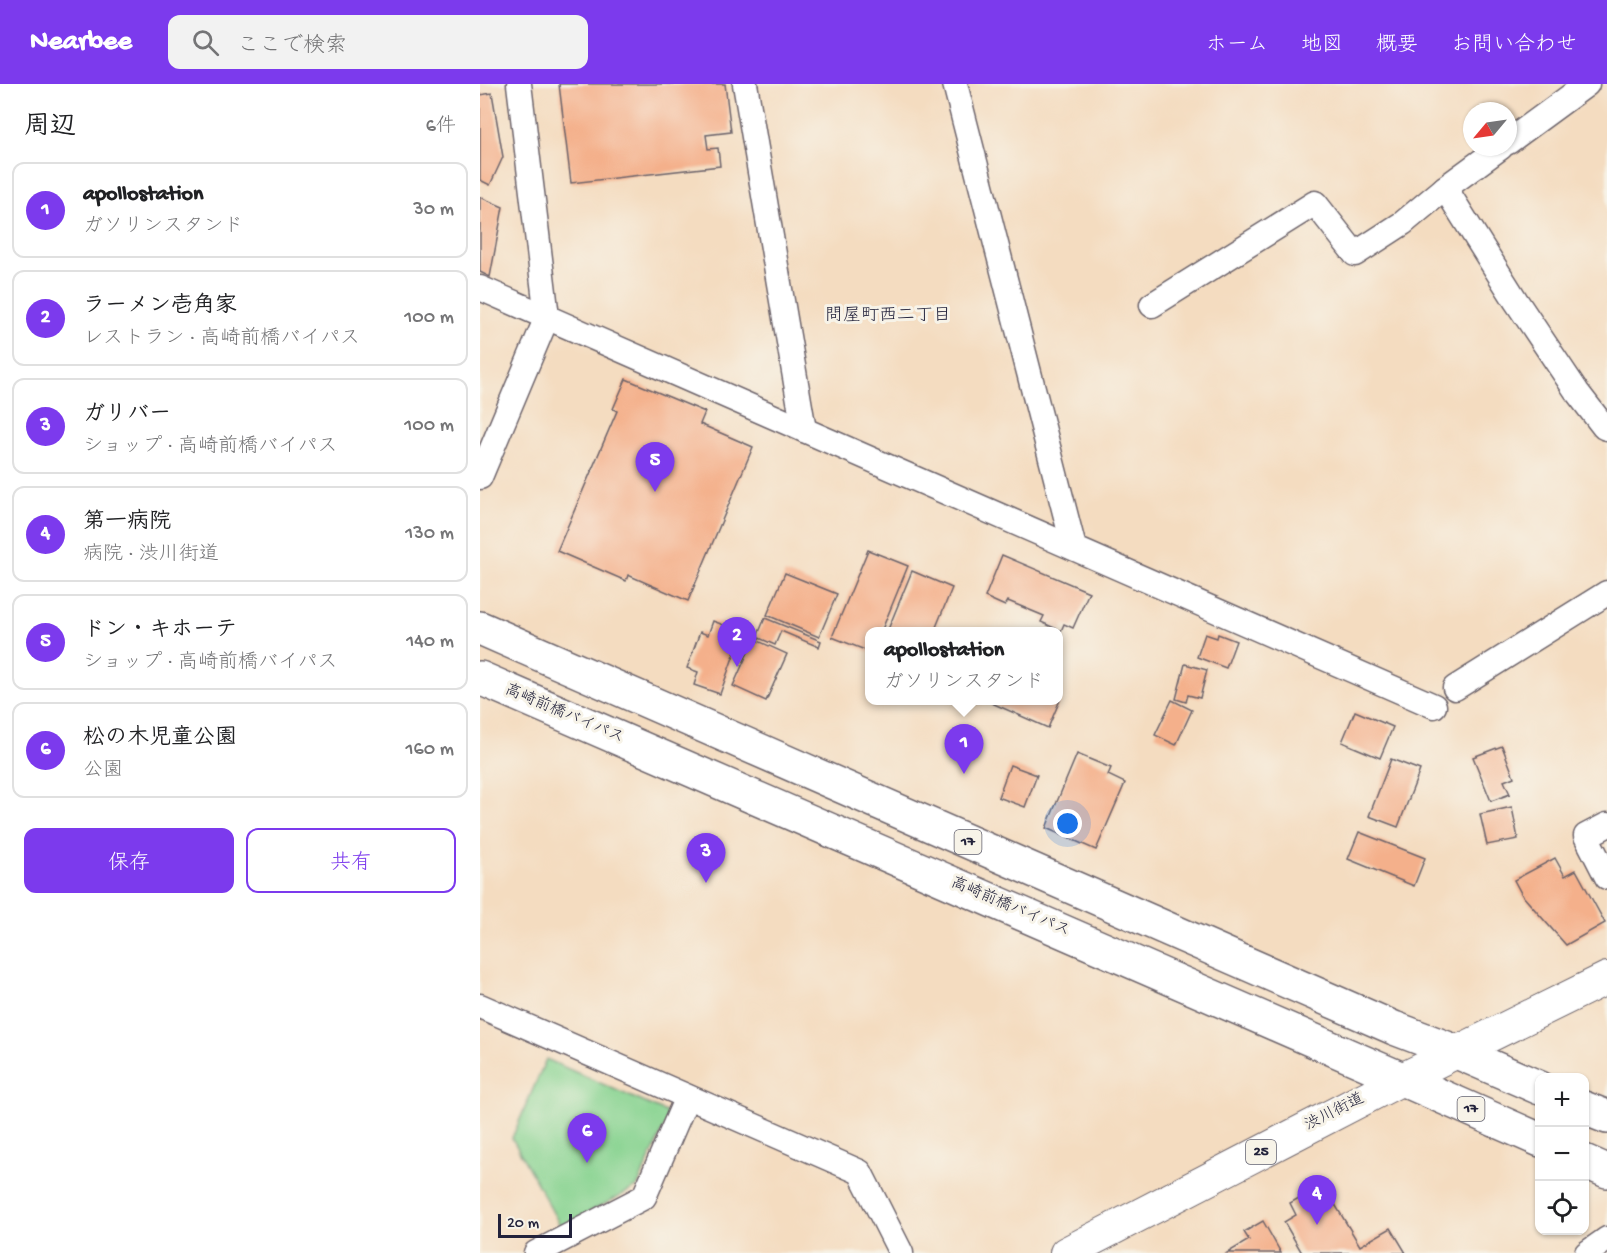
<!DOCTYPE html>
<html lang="ja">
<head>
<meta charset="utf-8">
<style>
  body { margin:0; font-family:"Gochi Hand","Klee One",sans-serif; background:#f2f2f2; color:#202124 }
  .controls { position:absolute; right:18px; bottom:18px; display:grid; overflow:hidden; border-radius:12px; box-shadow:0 2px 4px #0004 }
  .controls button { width:54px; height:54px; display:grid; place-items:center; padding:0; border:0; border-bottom:2px solid #e0e0e0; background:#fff; color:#202124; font:30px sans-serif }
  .compass { position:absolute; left:983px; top:18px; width:54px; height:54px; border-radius:50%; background:#fff; box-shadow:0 2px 4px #0004; rotate:241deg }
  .scale { position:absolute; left:18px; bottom:15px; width:74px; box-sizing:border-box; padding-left:6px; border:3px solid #22223b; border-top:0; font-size:16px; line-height:21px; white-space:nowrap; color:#22223b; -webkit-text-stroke:4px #f7f3e8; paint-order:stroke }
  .you { position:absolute; left:588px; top:740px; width:21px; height:21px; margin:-15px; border:4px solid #fff; border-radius:50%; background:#1a73e8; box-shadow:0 0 0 9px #1a73e833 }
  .badge { display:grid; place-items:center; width:39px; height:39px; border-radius:50%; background:#7c3aed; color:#fff; font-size:20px; font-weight:700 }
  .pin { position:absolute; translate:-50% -50px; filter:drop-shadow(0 2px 3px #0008) }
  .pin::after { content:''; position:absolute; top:32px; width:21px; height:18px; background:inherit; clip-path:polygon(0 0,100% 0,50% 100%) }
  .popup { position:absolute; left:385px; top:543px; width:198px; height:78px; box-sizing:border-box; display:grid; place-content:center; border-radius:12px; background:#fff; filter:drop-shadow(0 2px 4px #0005); font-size:20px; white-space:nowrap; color:#757577 }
  .popup b { font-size:22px; color:#202124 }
  .popup::after { content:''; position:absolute; left:50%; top:100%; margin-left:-12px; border:12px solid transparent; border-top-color:#fff }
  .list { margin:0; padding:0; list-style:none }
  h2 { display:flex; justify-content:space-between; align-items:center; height:78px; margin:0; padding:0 24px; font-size:26px }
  h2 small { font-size:20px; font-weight:400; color:#757577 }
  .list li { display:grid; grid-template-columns:39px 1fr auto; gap:18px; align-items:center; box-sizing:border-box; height:96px; margin:0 12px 12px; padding:0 12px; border:2px solid #e0e0e0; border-radius:12px }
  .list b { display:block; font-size:22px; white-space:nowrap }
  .list p { margin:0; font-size:20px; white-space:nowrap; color:#757577 }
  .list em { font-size:20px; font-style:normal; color:#757577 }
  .actions { display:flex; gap:12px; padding:18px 24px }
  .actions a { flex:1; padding:14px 0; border:2px solid #7c3aed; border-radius:12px; text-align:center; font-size:21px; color:#7c3aed }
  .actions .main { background:#7c3aed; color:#fff }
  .icon { flex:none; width:33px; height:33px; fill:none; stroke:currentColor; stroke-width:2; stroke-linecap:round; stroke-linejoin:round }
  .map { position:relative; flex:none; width:1127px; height:1169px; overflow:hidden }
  header { display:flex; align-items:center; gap:36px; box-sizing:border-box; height:84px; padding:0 30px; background:#7c3aed; color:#fff }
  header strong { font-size:28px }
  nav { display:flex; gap:33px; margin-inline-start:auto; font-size:21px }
  .search { width:420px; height:54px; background:#f2f2f2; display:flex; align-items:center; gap:15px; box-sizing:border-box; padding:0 21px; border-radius:12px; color:#757577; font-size:22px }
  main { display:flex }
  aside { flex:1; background:#fff }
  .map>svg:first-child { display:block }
  .green { fill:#87d390; stroke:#547a66; stroke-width:1.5 }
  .building { fill:#f4b08b }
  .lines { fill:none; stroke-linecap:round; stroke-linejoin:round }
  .minor-casing { stroke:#6c636a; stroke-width:27 }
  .major-casing { stroke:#6c636a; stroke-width:34 }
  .highway-casing { stroke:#6c636a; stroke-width:36 }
  .minor { stroke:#fff; stroke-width:24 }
  .major { stroke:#fff; stroke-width:32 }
  .highway { stroke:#fff; stroke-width:33 }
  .labels { text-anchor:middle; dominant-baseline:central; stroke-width:6; stroke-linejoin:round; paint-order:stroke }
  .shield { fill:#f7f3e8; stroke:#62616f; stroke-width:1.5 }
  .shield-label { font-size:15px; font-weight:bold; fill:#22223b }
  .street-label { font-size:16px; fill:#22223b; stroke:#f7f3e8 }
  .neighbourhood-label { font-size:18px; fill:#22223b; stroke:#f7f3e8 }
</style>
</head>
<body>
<header>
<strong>Nearbee</strong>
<div class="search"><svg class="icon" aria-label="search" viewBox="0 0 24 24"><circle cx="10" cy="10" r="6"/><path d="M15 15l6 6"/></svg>ここで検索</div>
<nav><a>ホーム</a><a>地図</a><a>概要</a><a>お問い合わせ</a></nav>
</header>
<main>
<aside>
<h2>周辺<small>6件</small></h2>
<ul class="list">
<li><span class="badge">1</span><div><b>apollostation</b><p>ガソリンスタンド</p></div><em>30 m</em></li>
<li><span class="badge">2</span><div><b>ラーメン壱角家</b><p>レストラン · 高崎前橋バイパス</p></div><em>100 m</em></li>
<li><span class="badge">3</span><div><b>ガリバー</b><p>ショップ · 高崎前橋バイパス</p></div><em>100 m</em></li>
<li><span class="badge">4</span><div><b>第一病院</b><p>病院 · 渋川街道</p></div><em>130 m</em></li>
<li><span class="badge">5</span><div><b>ドン・キホーテ</b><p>ショップ · 高崎前橋バイパス</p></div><em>140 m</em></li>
<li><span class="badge">6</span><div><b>松の木児童公園</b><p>公園</p></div><em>160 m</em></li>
</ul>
<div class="actions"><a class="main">保存</a><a>共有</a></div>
</aside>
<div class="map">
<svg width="1127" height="1169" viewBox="0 0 1127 1169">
  <rect width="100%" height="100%" fill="#f7f3e8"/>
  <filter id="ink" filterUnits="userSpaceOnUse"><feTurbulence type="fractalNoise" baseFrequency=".0167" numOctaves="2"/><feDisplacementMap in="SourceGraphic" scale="12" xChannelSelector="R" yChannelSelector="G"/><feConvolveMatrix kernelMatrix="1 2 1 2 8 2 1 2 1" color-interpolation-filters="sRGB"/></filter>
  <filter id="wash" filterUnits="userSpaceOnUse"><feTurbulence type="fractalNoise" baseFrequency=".008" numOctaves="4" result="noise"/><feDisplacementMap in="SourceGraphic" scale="24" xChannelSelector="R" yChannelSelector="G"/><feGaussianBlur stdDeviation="1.35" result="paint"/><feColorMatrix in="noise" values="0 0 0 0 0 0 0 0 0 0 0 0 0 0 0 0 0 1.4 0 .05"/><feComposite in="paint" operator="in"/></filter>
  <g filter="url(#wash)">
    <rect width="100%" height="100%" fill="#f4dcc0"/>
    <polygon class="green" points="66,975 190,1030 157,1103 81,1143 32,1054"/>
    <g id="blocks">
      <g class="building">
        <polygon points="79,0 245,0 251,48 226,51 228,65 238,64 240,82 91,99"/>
        <polygon points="12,9 23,73 10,101 0,96 0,11"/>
        <polygon points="0,113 23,123 10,193 0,188"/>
        <polygon points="146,295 225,328 220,340 273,363 208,517 148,491 146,497 77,467 137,327 133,325"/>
        <polygon points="388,466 428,482 401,548 390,548 390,568 352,553"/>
        <polygon points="522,471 609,508 593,544 584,540 581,547 561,538 564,532 528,517 525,522 505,513"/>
        <polygon points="432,487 472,504 454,548 407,548"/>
        <polygon points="305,489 357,510 339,553 287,531"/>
        <polygon points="285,534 341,557 339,563 301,547 295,561 277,553"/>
        <polygon points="233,537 262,548 240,610 214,601 218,588 207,584 220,548 228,551"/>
        <polygon points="725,550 737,554 738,550 756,557 746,584 717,573"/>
        <polygon points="274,555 307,570 286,617 253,602"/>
        <polygon points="705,580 727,586 720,614 708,611 706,618 696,615"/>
        <polygon points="505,616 580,616 568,644"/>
        <polygon points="692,616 712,626 696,661 675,651"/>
        <polygon points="875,627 913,643 900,674 862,658"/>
        <polygon points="1022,662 1034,693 1024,697 1030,710 1011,717 993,673"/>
        <polygon points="597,670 631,684 628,691 645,699 616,766 566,744"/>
        <polygon points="911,675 940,686 918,743 889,732"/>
        <polygon points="530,681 557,691 545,723 518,713"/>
        <polygon points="1032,723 1038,755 1007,761 1000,730"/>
        <polygon points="879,748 945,774 934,802 868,775"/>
        <polygon points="1075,774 1085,792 1096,786 1125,839 1086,861 1042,811 1034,796"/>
        <polygon points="826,1110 833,1122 850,1112 880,1162 911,1144 926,1169 822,1169 804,1138 816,1131 810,1119"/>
        <polygon points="783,1137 801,1169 747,1169 769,1156 764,1148"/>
      </g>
    </g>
  </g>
  <g filter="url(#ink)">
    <use href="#blocks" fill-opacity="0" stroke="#6c636a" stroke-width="1.5"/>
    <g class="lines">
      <g class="minor-casing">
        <g id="minor">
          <polyline points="265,0 324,346"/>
          <polyline points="475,0 594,464"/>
          <polyline points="1028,58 1107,0"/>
          <polyline points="965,104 1036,217 1097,308 1124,343 1127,344"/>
          <polyline points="0,204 954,622"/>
          <polyline points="672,221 835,119 875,170 923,139 965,104 1021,63"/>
          <polyline points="0,393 67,233 39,0"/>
          <polyline points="975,604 1127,509"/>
          <polyline points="1127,741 1106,752 1127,793"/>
          <polyline points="0,922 380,1088 421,1169"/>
          <polyline points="56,1169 164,1113 207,1013"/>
          <polyline points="1107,1169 1127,1155"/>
        </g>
      </g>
      <g class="major-casing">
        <polyline id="major" points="586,1169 922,995 1127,894"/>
      </g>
      <g class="highway-casing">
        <g id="highway">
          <polyline points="0,544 914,944 977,968 1060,1004"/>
          <polyline points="0,594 922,995 1060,1056"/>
          <polyline points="1104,1024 1127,1033"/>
          <polyline points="1104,1077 1127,1087"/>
        </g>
      </g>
      <use href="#minor" class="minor"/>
      <use href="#major" class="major"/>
      <use href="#highway" class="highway"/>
    </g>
  </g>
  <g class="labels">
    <g class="shield">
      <rect x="474.5" y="746" width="27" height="24" rx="4.5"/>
      <rect x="977.5" y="1013" width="27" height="24" rx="4.5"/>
      <rect x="766" y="1056" width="30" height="24" rx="4.5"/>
    </g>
    <g class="shield-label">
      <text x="488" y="758">17</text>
      <text x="991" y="1025">17</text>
      <text x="781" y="1068">25</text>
    </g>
    <g class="street-label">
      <text transform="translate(84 631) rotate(23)">高崎前橋バイパス</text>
      <text transform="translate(530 824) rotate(23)">高崎前橋バイパス</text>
      <text transform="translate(855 1029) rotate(-27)">渋川街道</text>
    </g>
    <g class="neighbourhood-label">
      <text x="408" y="232">問屋町西二丁目</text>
    </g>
  </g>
</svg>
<div class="controls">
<button>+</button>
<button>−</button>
<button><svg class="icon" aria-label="locate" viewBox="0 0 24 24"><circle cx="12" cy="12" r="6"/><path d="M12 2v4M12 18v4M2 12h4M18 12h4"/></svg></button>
</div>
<svg class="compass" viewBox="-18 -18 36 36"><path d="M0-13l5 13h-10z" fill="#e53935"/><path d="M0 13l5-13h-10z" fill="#757577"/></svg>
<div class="scale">20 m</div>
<div class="you"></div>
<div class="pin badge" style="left:484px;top:690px">1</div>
<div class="popup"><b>apollostation</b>ガソリンスタンド</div>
<div class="pin badge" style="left:257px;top:583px">2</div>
<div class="pin badge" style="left:226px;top:799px">3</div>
<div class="pin badge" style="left:837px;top:1141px">4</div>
<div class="pin badge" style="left:175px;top:408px">5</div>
<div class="pin badge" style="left:107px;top:1079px">6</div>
</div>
</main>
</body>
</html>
